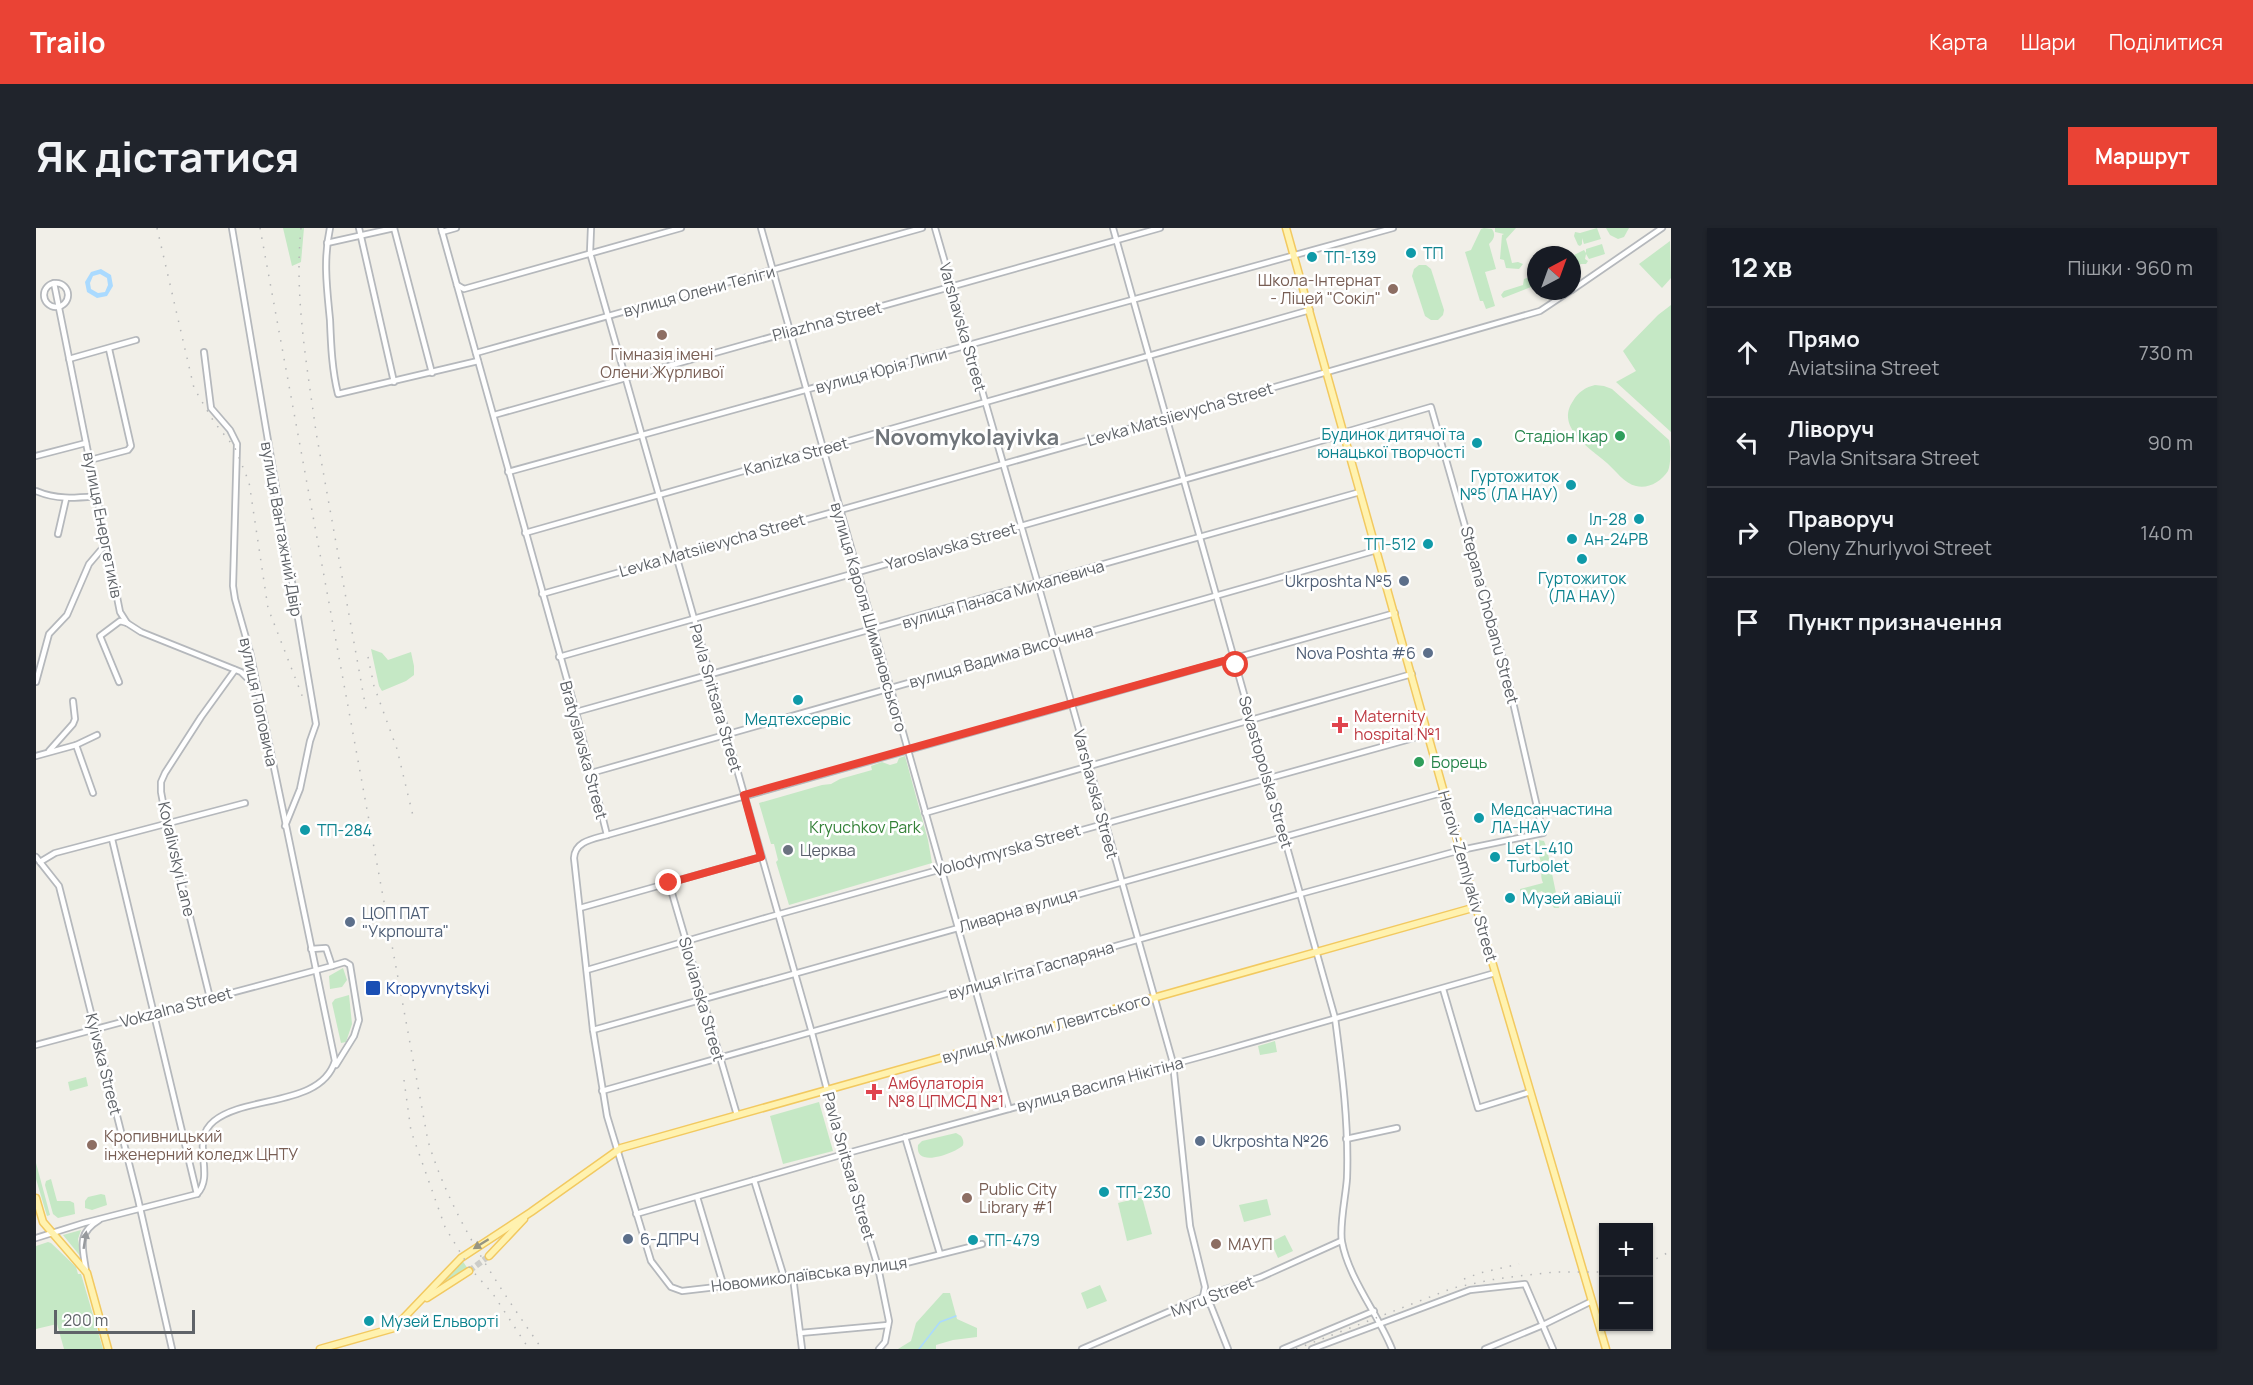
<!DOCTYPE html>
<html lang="uk">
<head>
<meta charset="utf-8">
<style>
  body { margin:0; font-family:Manrope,sans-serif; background:#20242c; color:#f1f3f6 }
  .controls { position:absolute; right:18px; bottom:18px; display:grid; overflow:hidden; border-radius:0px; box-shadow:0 2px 4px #0004 }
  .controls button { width:54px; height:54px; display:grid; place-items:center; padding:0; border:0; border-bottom:2px solid #363941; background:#171b24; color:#f1f3f6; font:30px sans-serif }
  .compass { position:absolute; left:1491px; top:18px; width:54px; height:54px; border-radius:50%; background:#171b24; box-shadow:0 2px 4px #0004; rotate:41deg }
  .scale { position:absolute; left:18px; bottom:15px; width:141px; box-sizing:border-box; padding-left:6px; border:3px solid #5f6368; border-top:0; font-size:16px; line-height:21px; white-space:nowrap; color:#5f6368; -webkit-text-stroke:4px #fff; paint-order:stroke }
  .stop { position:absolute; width:18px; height:18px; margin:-14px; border:4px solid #ea4335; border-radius:50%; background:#fff }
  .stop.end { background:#ea4335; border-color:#fff; box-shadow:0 2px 6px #0008 }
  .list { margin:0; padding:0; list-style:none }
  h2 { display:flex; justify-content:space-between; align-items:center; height:78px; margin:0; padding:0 24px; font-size:26px }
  h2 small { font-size:20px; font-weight:400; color:#9ea1a6 }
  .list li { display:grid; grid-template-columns:39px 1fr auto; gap:18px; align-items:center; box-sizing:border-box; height:90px; padding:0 24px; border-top:2px solid #363941 }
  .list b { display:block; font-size:22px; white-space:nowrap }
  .list p { margin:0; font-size:20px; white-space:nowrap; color:#9ea1a6 }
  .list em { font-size:20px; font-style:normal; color:#9ea1a6 }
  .icon { flex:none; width:33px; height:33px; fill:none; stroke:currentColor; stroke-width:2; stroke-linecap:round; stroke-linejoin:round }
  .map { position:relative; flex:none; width:1635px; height:1121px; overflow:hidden; border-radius:0px }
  header { display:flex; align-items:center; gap:36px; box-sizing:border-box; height:84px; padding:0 30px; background:#ea4335; color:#fff }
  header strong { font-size:28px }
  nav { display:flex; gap:33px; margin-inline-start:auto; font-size:21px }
  .intro { display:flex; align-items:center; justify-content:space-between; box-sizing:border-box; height:144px; padding:0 36px }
  h1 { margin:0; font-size:42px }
  .button { padding:15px 27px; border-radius:0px; background:#ea4335; color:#fff; font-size:21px; font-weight:700 }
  main { display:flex; gap:36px; padding:0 36px }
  aside { flex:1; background:#171b24; border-radius:0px; box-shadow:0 2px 4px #0004 }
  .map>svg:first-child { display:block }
  .green { fill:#c5e8c5 }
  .water { fill:#aadaff; fill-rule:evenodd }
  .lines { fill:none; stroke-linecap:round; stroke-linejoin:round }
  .stream { stroke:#aadaff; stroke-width:1.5 }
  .major-tunnel { stroke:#ccccc8; stroke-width:6; stroke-dasharray:6 3; stroke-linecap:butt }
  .minor-casing { stroke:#b5b8bc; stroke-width:8 }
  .major-casing { stroke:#f2c960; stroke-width:9 }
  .minor { stroke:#fff; stroke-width:4.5 }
  .major { stroke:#fff2af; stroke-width:6 }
  .rail { stroke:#b6b7b8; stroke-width:1.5; stroke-dasharray:1.5 8; stroke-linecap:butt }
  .oneway { fill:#979a9d }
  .oneway2 { fill:#979581 }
  .route { stroke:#ea4335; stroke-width:8 }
  .culture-dot { fill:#0f9aa8; stroke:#fff; stroke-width:2 }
  .education-dot { fill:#8d6e63; stroke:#fff; stroke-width:2 }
  .leisure-dot { fill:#2e9e5b; stroke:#fff; stroke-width:2 }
  .service-dot { fill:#5c6f8a; stroke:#fff; stroke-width:2 }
  .health-dot { fill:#e0444e; stroke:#fff; stroke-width:2 }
  .worship-dot { fill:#6b7280; stroke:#fff; stroke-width:2 }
  .transit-dot { fill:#1a4fb4; stroke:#fff; stroke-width:2 }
  .labels { text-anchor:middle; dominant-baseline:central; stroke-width:5; stroke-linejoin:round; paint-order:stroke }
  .culture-label { font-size:16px; fill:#0d838f; stroke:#fff; text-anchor:start }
  .education-label { font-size:16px; fill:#785e54; stroke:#fff; text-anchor:start }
  .street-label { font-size:16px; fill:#5f6368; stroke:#fff }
  .leisure-label { font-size:16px; fill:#27864d; stroke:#fff; text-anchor:end }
  .service-label { font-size:16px; fill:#4e5e75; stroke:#fff; text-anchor:start }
  .health-label { font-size:16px; fill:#be3a42; stroke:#fff; text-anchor:start }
  .park-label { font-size:16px; fill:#348238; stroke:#fff }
  .worship-label { font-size:16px; fill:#5b616d; stroke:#fff; text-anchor:start }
  .transit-label { font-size:16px; fill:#164399; stroke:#fff; text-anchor:start }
  .district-label { font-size:22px; font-weight:bold; fill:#70757a; stroke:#fff }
</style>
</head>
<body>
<header>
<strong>Trailo</strong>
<nav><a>Карта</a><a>Шари</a><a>Поділитися</a></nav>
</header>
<div class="intro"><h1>Як дістатися</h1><a class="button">Маршрут</a></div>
<main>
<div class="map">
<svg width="1635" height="1121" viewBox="0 0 1635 1121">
  <rect width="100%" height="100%" fill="#f1efe8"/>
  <g class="green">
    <polygon points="247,0 268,0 265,34 256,38"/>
    <path d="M1448 0 1456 1C1460 7 1458 11 1453 16L1460 41 1449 44 1459 78 1450 81 1447 73H1444L1429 24 1435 22 1445 1Z"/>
    <polygon points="1459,0 1480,0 1470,11 1476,35 1482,34 1487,36 1483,41 1470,40 1468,32 1464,31 1466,7 1468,6 1459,4"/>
    <polygon points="1561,0 1565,11 1548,16 1546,10 1546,16 1544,18 1542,17 1538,8 1539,4 1544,5"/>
    <polygon points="1570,0 1593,0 1588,9 1582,11 1574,7"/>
    <polygon points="1634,13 1635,50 1626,60 1603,36"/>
    <polygon points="1566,16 1569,26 1553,31 1550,26 1549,31 1552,33 1550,36 1545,36 1536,41 1536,28 1548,22 1550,25 1550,21"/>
    <polygon points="1383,37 1390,37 1395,41 1408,82 1407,87 1402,92 1395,92 1389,88 1376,48 1378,41"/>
    <polygon points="1500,47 1500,59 1495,59 1467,70 1465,67 1468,63 1487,57 1488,51"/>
    <polygon points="1635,77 1635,204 1580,154 1600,143 1587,123 1622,87"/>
    <path d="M1559 157 1568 158 1576 161 1633 212C1635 220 1635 236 1632 243 1625 254 1612 261 1600 258 1589 256 1579 242 1571 235 1554 220 1519 199 1537 173 1542 164 1550 159 1559 157Z"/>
    <polygon points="335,421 346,425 352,432 375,424 378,438 378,447 370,453 346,463 343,458"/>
    <polygon points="869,528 892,612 896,635 753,677 740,634 742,632 738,616 735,616 723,575 786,557 795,556 804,551 836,542 835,538 846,534 854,537 861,535 863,530"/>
    <path d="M1502 612 1508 613 1511 621 1523 680H1518L1512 669H1510L1506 663 1492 669 1485 667 1484 661 1507 655C1504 648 1506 645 1505 638 1505 631 1502 624 1498 617Z"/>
    <polygon points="307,740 311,752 306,759 294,761 293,748"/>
    <polygon points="313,767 316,796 310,814 305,815 296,775 299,771"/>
    <polygon points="1239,813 1241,824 1224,827 1222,818"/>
    <polygon points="50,849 52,858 34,863 32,854"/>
    <polygon points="783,874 797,923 747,936 734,888"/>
    <path d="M920 905 925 908C927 911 928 914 927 917 925 922 878 943 882 917L886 913Z"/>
    <polygon points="0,935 14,987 11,988 0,951"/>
    <polygon points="15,951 21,973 34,973 38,975 39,986 22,990 17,986 9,957 10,953"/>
    <polygon points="65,966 69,967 71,977 56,982 49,980 49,973 52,969"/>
    <polygon points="1106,969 1116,1006 1091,1013 1082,975"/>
    <polygon points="1231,971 1235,987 1208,994 1203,977"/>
    <polygon points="45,1002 42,1011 45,1029 27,1007"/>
    <polygon points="1249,1007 1257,1023 1242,1030 1235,1014"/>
    <polygon points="12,1014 15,1015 40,1039 42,1046 45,1046 67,1121 28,1121 21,1096 0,1101 0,1018"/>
    <polygon points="426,1032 432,1041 403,1059 402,1058"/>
    <polygon points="1064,1057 1071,1073 1051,1081 1045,1065"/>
    <polygon points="907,1065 914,1065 921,1091 941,1100 941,1109 917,1112 900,1117 900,1121 862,1121 875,1113 880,1095"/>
  </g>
  <path class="water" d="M65 41 75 47 77 58 71 68 61 70 51 64 49 54 55 44ZM64 46 71 50 72 57 69 64 62 65 55 61 54 55 57 48Z"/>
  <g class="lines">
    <polyline class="stream" points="883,1121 904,1094 920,1088"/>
    <polyline class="major-tunnel" points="433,1043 453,1028"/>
    <g class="minor-casing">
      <g id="minor">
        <polyline points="196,0 280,496 274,513 264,561 249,598"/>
        <path d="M294 0C287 32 291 61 294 92 295 117 296 142 302 166L442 133"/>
        <polyline points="323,0 358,154"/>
        <polyline points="358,0 396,145"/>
        <path d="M405 0 540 484 571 607C557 611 539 613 538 630L557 802 571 888 615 1033 635 1059 646 1063 854 1039 946 1016"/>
        <polyline points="555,0 554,25 776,805 808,926 842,1039 853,1093 849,1114 843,1121"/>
        <polyline points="725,0 973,881"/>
        <polyline points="899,0 1002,356 1137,835 1154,998 1169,1059 1167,1069"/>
        <path d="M1077 0 1299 790C1306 843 1313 897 1311 950 1310 967 1303 998 1306 1014 1313 1051 1342 1086 1356 1121"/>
        <polyline points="406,4 420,0"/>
        <polyline points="291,15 358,0"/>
        <polyline points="18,55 84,384 91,395 105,404 205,444 219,458"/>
        <circle cx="20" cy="67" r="12"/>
        <polyline points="421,57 428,61 645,0"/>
        <polyline points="1536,62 1626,0"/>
        <polyline points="440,125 886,0"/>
        <polyline points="33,131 100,112"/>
        <polyline points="458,187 1124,0"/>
        <polyline points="0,228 50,215"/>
        <polyline points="54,232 92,222 95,218 73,121"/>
        <polyline points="472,244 1357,0"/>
        <path d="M0 263C21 272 39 270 61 268"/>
        <polyline points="489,305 1274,82"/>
        <polyline points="22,306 30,271"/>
        <polyline points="506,366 1131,190 1504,83 1534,63"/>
        <polyline points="523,429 1302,208 1313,203 1395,179 1468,435 1507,605 1425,622 1264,666 566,863"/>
        <polyline points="0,454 13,406 31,387 53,336 70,316"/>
        <polyline points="83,454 64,408 84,393 91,395"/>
        <polyline points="540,484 1324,264"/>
        <polyline points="40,517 57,565"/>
        <polyline points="13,523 37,496 39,491 37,473"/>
        <polyline points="0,528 40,517 61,507"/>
        <polyline points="555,545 1341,322"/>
        <polyline points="889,585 1376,446"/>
        <polyline points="571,607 1359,385"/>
        <polyline points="76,611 161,966"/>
        <polyline points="0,629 23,658 102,971 136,1121"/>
        <polyline points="4,634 19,625 209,575"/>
        <polyline points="633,655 701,887"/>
        <polyline points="544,680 725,629"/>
        <polyline points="296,738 309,734 314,737 323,792 318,808 300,837"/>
        <polyline points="551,742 733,689 1392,506"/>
        <polyline points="1407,761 1442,880 1494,864"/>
        <polyline points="174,770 131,596 125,564 125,554 129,545 165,489 199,442"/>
        <polyline points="557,802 1409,564"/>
        <polyline points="0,817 296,738 290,720 275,721"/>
        <polyline points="869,909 904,1026"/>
        <polyline points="1310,911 1361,900"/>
        <polyline points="718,952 748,1049"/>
        <polyline points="661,969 687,1056"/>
        <polyline points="600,986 808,926 1178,825 1459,745"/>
        <path d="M0 1010 48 995 161 966C180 946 153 913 178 893 210 867 285 879 299 833L214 424 199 371 197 358 201 216 194 202 175 180 168 124"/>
        <path d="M50 1043C47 1020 40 1006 63 992"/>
        <polyline points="757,1049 766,1121"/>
        <polyline points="1167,1069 1175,1078 1192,1121"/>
        <polyline points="764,1105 852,1097"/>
        <polyline points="1046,1121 1167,1069 1225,1049 1305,1013"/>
        <polyline points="1247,1121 1338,1083"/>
        <polyline points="1276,1121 1434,1062 1489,1056 1517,1121"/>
        <polyline points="1449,1121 1507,1097 1556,1073"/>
      </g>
    </g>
    <g class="major-casing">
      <g id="major">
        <polyline points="1250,0 1440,679 1570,1121"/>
        <polyline points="0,970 7,994 51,1045 72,1121"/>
        <polyline points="453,1028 488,991"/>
        <polyline points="391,1070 433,1043"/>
        <polyline points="284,1121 358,1100 425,1030 495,984 585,920 1440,679"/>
      </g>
    </g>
    <use href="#minor" class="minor"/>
    <use href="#major" class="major"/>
    <g class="rail">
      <polyline points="121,0 158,160 178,194 199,220 213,254 232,380 267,470"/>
      <path d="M224 0 392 913C415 989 461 1056 506 1121"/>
      <path d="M265 0C258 68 271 137 280 204L330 481"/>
      <polyline points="332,429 338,458 361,521 378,592"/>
      <polyline points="368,852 375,903 409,999 433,1039 457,1066 493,1121"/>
      <polyline points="1612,1035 1635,1023"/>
      <polyline points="1428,1051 1444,1045 1483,1036"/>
      <polyline points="1260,1121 1417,1060 1454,1052 1482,1048 1519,1044 1568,1044"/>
    </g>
  </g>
  <defs><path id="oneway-solid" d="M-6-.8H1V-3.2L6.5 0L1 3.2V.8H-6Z" transform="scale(1.5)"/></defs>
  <use class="oneway" href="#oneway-solid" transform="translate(49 1012) rotate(-81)"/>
  <use class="oneway2" href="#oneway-solid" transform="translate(445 1016) rotate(148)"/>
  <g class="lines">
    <polyline class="route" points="633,655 725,629 708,567 1198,430 1200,437"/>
  </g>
  <g class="culture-dot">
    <circle cx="1375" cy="25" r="6"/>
    <circle cx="1276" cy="29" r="6"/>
    <circle cx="1441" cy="215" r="6"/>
    <circle cx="1535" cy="257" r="6"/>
    <circle cx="1603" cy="291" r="6"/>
    <circle cx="1536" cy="311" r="6"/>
    <circle cx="1392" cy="316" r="6"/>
    <circle cx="1546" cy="331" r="6"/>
    <circle cx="762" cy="472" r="6"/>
    <circle cx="1443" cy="590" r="6"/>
    <circle cx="269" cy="602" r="6"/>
    <circle cx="1459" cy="629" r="6"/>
    <circle cx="1474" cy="670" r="6"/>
    <circle cx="1068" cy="964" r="6"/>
    <circle cx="937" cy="1012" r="6"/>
    <circle cx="333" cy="1093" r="6"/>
  </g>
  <g class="education-dot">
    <circle cx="1357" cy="61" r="6"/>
    <circle cx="626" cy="107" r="6"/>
    <circle cx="56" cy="917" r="6"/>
    <circle cx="931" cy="970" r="6"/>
    <circle cx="1180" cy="1016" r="6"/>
  </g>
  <g class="leisure-dot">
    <circle cx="1584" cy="208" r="6"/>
    <circle cx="1383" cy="534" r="6"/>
  </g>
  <g class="service-dot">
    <circle cx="1368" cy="353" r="6"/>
    <circle cx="1392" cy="425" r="6"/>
    <circle cx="314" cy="694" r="6"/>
    <circle cx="1164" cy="913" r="6"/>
    <circle cx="592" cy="1011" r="6"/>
  </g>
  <g class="health-dot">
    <path d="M1301 488h6v6h6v6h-6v6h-6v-6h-6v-6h6z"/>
    <path d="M835 855h6v6h6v6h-6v6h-6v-6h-6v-6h6z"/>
  </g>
  <circle class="worship-dot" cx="752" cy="622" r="6"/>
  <rect class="transit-dot" x="329" y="752" width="16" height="16" rx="3"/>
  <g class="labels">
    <g class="culture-label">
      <text x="1387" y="25">ТП</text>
      <text x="1288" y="29">ТП-139</text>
      <text x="1429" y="206" text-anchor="end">Будинок дитячої та<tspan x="1429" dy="18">юнацької творчості</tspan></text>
      <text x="1523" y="248" text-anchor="end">Гуртожиток<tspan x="1523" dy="18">№5 (ЛА НАУ)</tspan></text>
      <text x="1591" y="291" text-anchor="end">Іл-28</text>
      <text x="1548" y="311">Ан-24РВ</text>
      <text x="1380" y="316" text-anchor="end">ТП-512</text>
      <text x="1546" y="350" text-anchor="middle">Гуртожиток<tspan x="1546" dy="18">(ЛА НАУ)</tspan></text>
      <text x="762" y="491" text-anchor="middle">Медтехсервіс</text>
      <text x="1455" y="581">Медсанчастина<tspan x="1455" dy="18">ЛА-НАУ</tspan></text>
      <text x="281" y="602">ТП-284</text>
      <text x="1471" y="620">Let L-410<tspan x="1471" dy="18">Turbolet</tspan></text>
      <text x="1486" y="670">Музей авіації</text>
      <text x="1080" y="964">ТП-230</text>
      <text x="949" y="1012">ТП-479</text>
      <text x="345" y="1093">Музей Ельворті</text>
    </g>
    <g class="education-label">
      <text x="1345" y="52" text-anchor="end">Школа-Інтернат<tspan x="1345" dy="18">- Ліцей "Сокіл"</tspan></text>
      <text x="626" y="126" text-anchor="middle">Гімназія імені<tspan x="626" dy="18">Олени Журливої</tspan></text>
      <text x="68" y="908">Кропивницький<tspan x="68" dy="18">інженерний коледж ЦНТУ</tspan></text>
      <text x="943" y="961">Public City<tspan x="943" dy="18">Library #1</tspan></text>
      <text x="1192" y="1016">МАУП</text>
    </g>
    <g class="street-label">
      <text transform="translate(663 63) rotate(-15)">вулиця Олени Теліги</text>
      <text transform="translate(791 93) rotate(-15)">Pliazhna Street</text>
      <text transform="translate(927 99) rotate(74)">Varshavska Street</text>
      <text transform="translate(845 142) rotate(-15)">вулиця Юрія Липи</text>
      <text transform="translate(1144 186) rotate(-16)">Levka Matsiievycha Street</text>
      <text transform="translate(760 228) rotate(-15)">Kanizka Street</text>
      <text transform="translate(67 297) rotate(79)">вулиця Енергетиків</text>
      <text transform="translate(246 301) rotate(80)">вулиця Вантажний Двір</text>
      <text transform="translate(676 317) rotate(-16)">Levka Matsiievycha Street</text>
      <text transform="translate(915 318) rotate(-16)">Yaroslavska Street</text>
      <text transform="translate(967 366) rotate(-16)">вулиця Панаса Михалевича</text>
      <text transform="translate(1454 387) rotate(75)">Stepana Chobanu Street</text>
      <text transform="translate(833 389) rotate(74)">вулиця Кароля Шимановського</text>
      <text transform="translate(965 428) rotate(-16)">вулиця Вадима Височина</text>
      <text transform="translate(680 470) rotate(74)">Pavla Snitsara Street</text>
      <text transform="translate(223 474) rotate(78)">вулиця Поповича</text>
      <text transform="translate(548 522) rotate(75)">Bratyslavska Street</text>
      <text transform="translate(1230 544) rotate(74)">Sevastopolska Street</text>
      <text transform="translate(1060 566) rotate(75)">Varshavska Street</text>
      <text transform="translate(971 622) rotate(-16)">Volodymyrska Street</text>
      <text transform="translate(141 631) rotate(77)">Kovalivskyi Lane</text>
      <text transform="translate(1432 648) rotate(74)">Heroiv-Zemlyakiv Street</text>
      <text transform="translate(982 682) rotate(-16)">Ливарна вулиця</text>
      <text transform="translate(995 742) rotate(-16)">вулиця Ігіта Гаспаряна</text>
      <text transform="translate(666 771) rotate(74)">Slovianska Street</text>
      <text transform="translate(140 779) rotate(-15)">Vokzalna Street</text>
      <text transform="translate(1010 800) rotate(-16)">вулиця Миколи Левитського</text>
      <text transform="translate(68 836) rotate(76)">Kyivska Street</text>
      <text transform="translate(1064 856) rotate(-15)">вулиця Василя Нікітіна</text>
      <text transform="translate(813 938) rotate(74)">Pavla Snitsara Street</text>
      <text transform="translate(773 1046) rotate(-7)">Новомиколаївська вулиця</text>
      <text transform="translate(1176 1068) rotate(-21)">Myru Street</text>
    </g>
    <g class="leisure-label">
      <text x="1572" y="208">Стадіон Ікар</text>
      <text x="1395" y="534" text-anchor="start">Борець</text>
    </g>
    <g class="service-label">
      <text x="1356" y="353" text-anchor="end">Ukrposhta №5</text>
      <text x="1380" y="425" text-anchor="end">Nova Poshta #6</text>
      <text x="326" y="685">ЦОП ПАТ<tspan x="326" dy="18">"Укрпошта"</tspan></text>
      <text x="1176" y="913">Ukrposhta №26</text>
      <text x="604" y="1011">6-ДПРЧ</text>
    </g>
    <g class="health-label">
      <text x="1318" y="488">Maternity<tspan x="1318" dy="18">hospital №1</tspan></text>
      <text x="852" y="855">Амбулаторія<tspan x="852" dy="18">№8 ЦПМСД №1</tspan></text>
    </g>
    <g class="park-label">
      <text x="829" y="599">Kryuchkov Park</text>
    </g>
    <g class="worship-label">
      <text x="764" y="622">Церква</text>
    </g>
    <g class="transit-label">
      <text x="350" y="760">Kropyvnytskyi</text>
    </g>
    <g class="district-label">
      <text x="931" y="209">Novomykolayivka</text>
    </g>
  </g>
</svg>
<div class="controls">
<button>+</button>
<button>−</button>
</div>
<svg class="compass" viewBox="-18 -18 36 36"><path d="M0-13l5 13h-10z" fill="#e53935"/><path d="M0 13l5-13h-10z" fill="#9ea1a6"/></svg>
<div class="scale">200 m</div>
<div class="stop" style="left:1200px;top:437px"></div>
<div class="stop end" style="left:633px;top:655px"></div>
</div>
<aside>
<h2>12 хв<small>Пішки · 960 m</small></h2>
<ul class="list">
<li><svg class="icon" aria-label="ahead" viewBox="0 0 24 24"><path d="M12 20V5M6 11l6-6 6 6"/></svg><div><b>Прямо</b><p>Aviatsiina Street</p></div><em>730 m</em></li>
<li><svg class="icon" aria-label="left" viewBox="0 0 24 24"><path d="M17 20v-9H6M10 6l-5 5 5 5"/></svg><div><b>Ліворуч</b><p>Pavla Snitsara Street</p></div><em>90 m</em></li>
<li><svg class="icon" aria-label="right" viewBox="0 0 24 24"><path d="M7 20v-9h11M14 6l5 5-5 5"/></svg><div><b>Праворуч</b><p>Oleny Zhurlyvoi Street</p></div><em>140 m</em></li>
<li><svg class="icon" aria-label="arrive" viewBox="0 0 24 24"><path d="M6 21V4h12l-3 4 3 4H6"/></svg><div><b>Пункт призначення</b></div></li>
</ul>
</aside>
</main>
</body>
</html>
